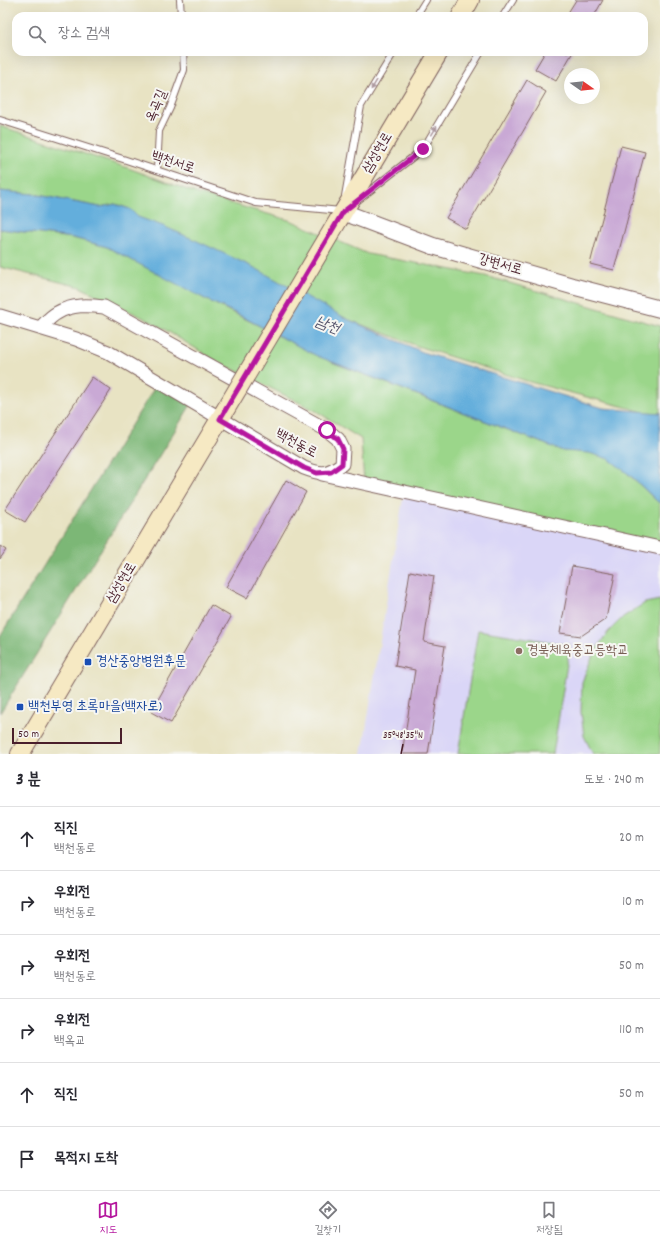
<!DOCTYPE html>
<html lang="ko">
<head>
<meta charset="utf-8">
<style>
  body { margin:0; font-family:Dekko,"Poor Story",sans-serif; background:#f2f2f3; color:#2b2b33 }
  .compass { position:absolute; left:564px; top:68px; width:36px; height:36px; border-radius:50%; background:#fff; box-shadow:0 4px 16px #0002; rotate:104deg }
  .scale { position:absolute; left:12px; bottom:10px; width:110px; box-sizing:border-box; padding-left:4px; border:2px solid #4a1f2b; border-top:0; font-size:11px; line-height:14px; white-space:nowrap; color:#4a1f2b; -webkit-text-stroke:3px #f6f6f2; paint-order:stroke }
  .stop { position:absolute; width:12px; height:12px; margin:-9px; border:3px solid #b5179e; border-radius:50%; background:#fff }
  .stop.end { background:#b5179e; border-color:#fff; box-shadow:0 1px 4px #0008 }
  .list { margin:0; padding:0; list-style:none }
  h2 { display:flex; justify-content:space-between; align-items:center; height:52px; margin:0; padding:0 16px; font-size:17px }
  h2 small { font-size:13px; font-weight:400; color:#7c7c81 }
  .list li { display:grid; grid-template-columns:26px 1fr auto; gap:12px; align-items:center; box-sizing:border-box; height:64px; padding:0 16px; border-top:1px solid #e1e1e2 }
  .list b { display:block; font-size:15px; white-space:nowrap }
  .list p { margin:0; font-size:13px; white-space:nowrap; color:#7c7c81 }
  .list em { font-size:13px; font-style:normal; color:#7c7c81 }
  .icon { flex:none; width:22px; height:22px; fill:none; stroke:currentColor; stroke-width:2; stroke-linecap:round; stroke-linejoin:round }
  .map { position:relative; flex:none; width:660px; height:754px; overflow:hidden }
  .search { position:absolute; background:#fff; box-shadow:0 4px 16px #0002; left:12px; right:12px; top:12px; height:44px; display:flex; align-items:center; gap:10px; box-sizing:border-box; padding:0 14px; border-radius:12px; color:#7c7c81; font-size:15px }
  .sheet { height:436px; background:#fff }
  nav { display:flex; justify-content:space-around; align-items:center; box-sizing:border-box; height:56px; border-top:1px solid #e1e1e2; background:#fff; font-size:11px; color:#7c7c81 }
  nav a { display:grid; justify-items:center; gap:2px }
  nav .on { color:#b5179e }
  .map>svg:first-child { display:block }
  .built { fill:#dad6f7 }
  .green { fill:#9bd68a; stroke:#727a5a }
  .forest { fill:#7cb776; stroke:#636b50 }
  .water { fill:#64aedc; stroke:#576684 }
  .building { fill:#c9a9d5 }
  .lines { fill:none; stroke-linecap:round; stroke-linejoin:round }
  .service-casing { stroke:#816460; stroke-width:8 }
  .minor-casing { stroke:#816460; stroke-width:15 }
  .tertiary-casing { stroke:#816460; stroke-width:18 }
  .secondary-casing { stroke:#816460; stroke-width:20 }
  .service { stroke:#fff; stroke-width:6 }
  .minor { stroke:#fff; stroke-width:13 }
  .tertiary { stroke:#fff; stroke-width:16 }
  .secondary { stroke:#f6e9c3; stroke-width:18 }
  .secondary-bridge-casing { stroke:#816460; stroke-width:20; stroke-linecap:butt }
  .secondary-bridge { stroke:#f6e9c3; stroke-width:18 }
  .oneway { fill:#ae9aa0 }
  .route { stroke:#b5179e; stroke-width:5 }
  .ticks { fill:none; stroke:#4a1f2b; stroke-width:1.5 }
  .education-dot { fill:#8d6e63; stroke:#f6f6f2; stroke-width:1.5 }
  .transit-dot { fill:#1a4fb4; stroke:#f6f6f2; stroke-width:1.5 }
  .labels { text-anchor:middle; dominant-baseline:central; stroke-width:4; stroke-linejoin:round; paint-order:stroke }
  .street-label { font-size:14px; fill:#4a1f2b; stroke:#f6f6f2 }
  .education-label { font-size:14px; fill:#785e54; stroke:#f6f6f2; text-anchor:start }
  .transit-label { font-size:14px; fill:#164399; stroke:#f6f6f2; text-anchor:start }
  .water-label { font-size:15px; font-style:italic; fill:#535169; stroke:#f6f6f2 }
  .ticks-label { font-size:10px; text-anchor:middle; fill:#4a1f2b; stroke:#f6f6f2; stroke-width:4; stroke-linejoin:round; paint-order:stroke }
</style>
</head>
<body>
<div class="map">
<svg width="660" height="754" viewBox="0 0 660 754">
  <rect width="100%" height="100%" fill="#f6f6f2"/>
  <filter id="ink" filterUnits="userSpaceOnUse"><feTurbulence type="fractalNoise" baseFrequency=".025" numOctaves="2"/><feDisplacementMap in="SourceGraphic" scale="8" xChannelSelector="R" yChannelSelector="G"/><feConvolveMatrix kernelMatrix="1 2 1 2 8 2 1 2 1" color-interpolation-filters="sRGB"/></filter>
  <filter id="wash" filterUnits="userSpaceOnUse"><feTurbulence type="fractalNoise" baseFrequency=".012" numOctaves="4" result="noise"/><feDisplacementMap in="SourceGraphic" scale="16" xChannelSelector="R" yChannelSelector="G"/><feGaussianBlur stdDeviation="0.9" result="paint"/><feColorMatrix in="noise" values="0 0 0 0 0 0 0 0 0 0 0 0 0 0 0 0 0 1.4 0 .05"/><feComposite in="paint" operator="in"/></filter>
  <g filter="url(#wash)">
    <rect width="100%" height="100%" fill="#e8e3c3"/>
    <polygon class="built" points="404,492 660,548 660,754 362,754"/>
    <g class="green">
      <polygon points="0,126 128,168 199,194 292,221 368,254 485,276 660,326 660,413 644,412 530,382 420,347 347,319 138,217 130,209 115,204 100,207 33,194 0,191"/>
      <polygon points="0,229 73,238 107,247 125,254 205,299 334,363 563,451 592,450 609,459 624,470 660,504 660,548 364,483 361,439 316,411 213,359 154,323 80,287 0,267"/>
      <polygon points="660,600 660,754 593,754 584,736 581,712 582,682 594,652 608,632 623,617 645,603"/>
      <polygon points="478,630 570,645 553,754 458,754"/>
    </g>
    <polygon class="forest" points="158,382 192,403 0,713 0,636"/>
    <polygon class="water" points="0,191 33,194 100,207 115,204 130,209 138,217 163,226 195,240 255,268 347,319 425,353 603,408 660,413 660,504 631,476 609,459 589,453 563,451 317,356 237,314 205,299 107,247 73,238 0,229"/>
    <g id="blocks">
      <g class="building">
        <polygon points="576,0 603,0 594,16 566,16"/>
        <polygon points="545,52 573,52 556,81 535,69"/>
        <polygon points="527,80 546,92 466,229 446,218"/>
        <polygon points="621,146 645,152 614,270 590,264"/>
        <polygon points="92,377 111,390 25,522 5,510"/>
        <polygon points="286,480 306,492 247,598 226,587"/>
        <polygon points="0,546 6,550 0,559"/>
        <polygon points="572,566 615,574 606,619 581,636 560,633"/>
        <polygon points="410,571 434,576 424,642 445,646 428,754 402,754 415,670 395,666"/>
        <polygon points="211,605 231,617 171,723 151,712"/>
      </g>
    </g>
  </g>
  <g filter="url(#ink)">
    <use href="#blocks" fill-opacity="0" stroke="#816460" stroke-width="1"/>
    <g class="lines">
      <g class="service-casing">
        <g id="service">
          <polyline points="180,0 181,16"/>
          <polyline points="416,16 426,0"/>
          <polyline points="503,16 513,0"/>
          <polyline points="0,120 123,159 256,203 341,211"/>
          <polyline points="157,170 159,131 170,108 184,70 183,52"/>
          <polyline points="345,196 361,106 394,52"/>
          <polyline points="358,200 423,149 481,52"/>
        </g>
      </g>
      <g class="minor-casing">
        <g id="minor">
          <path d="M0 316 76 339 108 352 304 468C322 475 326 475 342 464L343 449 338 439 327 430 104 307C88 305 72 304 57 313 51 316 45 323 40 328"/>
          <polyline points="322,474 660,548"/>
        </g>
      </g>
      <g class="tertiary-casing">
        <polyline id="tertiary" points="343,212 433,246 572,286 660,309"/>
      </g>
      <g class="secondary-casing">
        <g id="secondary">
          <polyline points="461,16 470,0"/>
          <polyline points="339,219 439,52"/>
          <polyline points="20,754 224,412"/>
        </g>
      </g>
      <use href="#service" class="service"/>
      <use href="#minor" class="minor"/>
      <use href="#tertiary" class="tertiary"/>
      <use href="#secondary" class="secondary"/>
      <g class="secondary-bridge-casing">
        <polyline id="secondary-bridge" points="224,412 339,219"/>
      </g>
      <use href="#secondary-bridge" class="secondary-bridge"/>
    </g>
    <defs><path id="oneway-solid" d="M-6-.8H1V-3.2L6.5 0L1 3.2V.8H-6Z"/></defs>
    <g class="oneway">
      <use href="#oneway-solid" transform="translate(374 85) rotate(121)"/>
      <use href="#oneway-solid" transform="translate(434 131) rotate(-59)"/>
    </g>
  </g>
  <g class="lines" filter="url(#ink)">
    <polyline class="route" points="327,430 338,439 343,449 342,464 331,472 317,473 304,468 220,419 343,212 423,149"/>
  </g>
  <path class="ticks" d="M401 754 403 744"/>
  <circle class="education-dot" cx="519" cy="651" r="4"/>
  <g class="transit-dot">
    <rect x="84" y="658" width="8" height="8" rx="2"/>
    <rect x="16" y="703" width="8" height="8" rx="2"/>
  </g>
  <g class="labels">
    <g class="street-label">
      <text transform="translate(157 106) rotate(-67)">옥곡길</text>
      <text transform="translate(378 153) rotate(-59)">삼성현로</text>
      <text transform="translate(173 163) rotate(18)">백천서로</text>
      <text transform="translate(500 265) rotate(16)">강변서로</text>
      <text transform="translate(296 444) rotate(28)">백천동로</text>
      <text transform="translate(122 583) rotate(-59)">삼성현로</text>
    </g>
    <g class="education-label">
      <text x="527" y="651">경북체육중고등학교</text>
    </g>
    <g class="transit-label">
      <text x="96" y="662">경산중앙병원후문</text>
      <text x="28" y="707">백천부영 초록마을(백자로)</text>
    </g>
    <g class="water-label">
      <text transform="translate(327 326) rotate(22)">남천</text>
    </g>
  </g>
  <g class="ticks-label">
    <text x="403" y="738">35°48'35"N</text>
  </g>
</svg>
<svg class="compass" viewBox="-18 -18 36 36"><path d="M0-13l5 13h-10z" fill="#e53935"/><path d="M0 13l5-13h-10z" fill="#7c7c81"/></svg>
<div class="scale">50 m</div>
<div class="stop" style="left:327px;top:430px"></div>
<div class="stop end" style="left:423px;top:149px"></div>
<div class="search"><svg class="icon" aria-label="search" viewBox="0 0 24 24"><circle cx="10" cy="10" r="6"/><path d="M15 15l6 6"/></svg>장소 검색</div>
</div>
<section class="sheet">
<h2>3 분<small>도보 · 240 m</small></h2>
<ul class="list">
<li><svg class="icon" aria-label="ahead" viewBox="0 0 24 24"><path d="M12 20V5M6 11l6-6 6 6"/></svg><div><b>직진</b><p>백천동로</p></div><em>20 m</em></li>
<li><svg class="icon" aria-label="right" viewBox="0 0 24 24"><path d="M7 20v-9h11M14 6l5 5-5 5"/></svg><div><b>우회전</b><p>백천동로</p></div><em>10 m</em></li>
<li><svg class="icon" aria-label="right" viewBox="0 0 24 24"><path d="M7 20v-9h11M14 6l5 5-5 5"/></svg><div><b>우회전</b><p>백천동로</p></div><em>50 m</em></li>
<li><svg class="icon" aria-label="right" viewBox="0 0 24 24"><path d="M7 20v-9h11M14 6l5 5-5 5"/></svg><div><b>우회전</b><p>백옥교</p></div><em>110 m</em></li>
<li><svg class="icon" aria-label="ahead" viewBox="0 0 24 24"><path d="M12 20V5M6 11l6-6 6 6"/></svg><div><b>직진</b></div><em>50 m</em></li>
<li><svg class="icon" aria-label="arrive" viewBox="0 0 24 24"><path d="M6 21V4h12l-3 4 3 4H6"/></svg><div><b>목적지 도착</b></div></li>
</ul>
</section>
<nav>
<a class="on"><svg class="icon" aria-label="map" viewBox="0 0 24 24"><path d="M3 6l6-2 6 2 6-2v14l-6 2-6-2-6 2zM9 4v14M15 6v14"/></svg>지도</a>
<a><svg class="icon" aria-label="directions" viewBox="0 0 24 24"><path d="M12 3l9 9-9 9-9-9zM9 14v-3h6M13 9l2 2-2 2"/></svg>길찾기</a>
<a><svg class="icon" aria-label="saved" viewBox="0 0 24 24"><path d="M7 4h10v16l-5-4-5 4z"/></svg>저장됨</a>
</nav>
</body>
</html>
